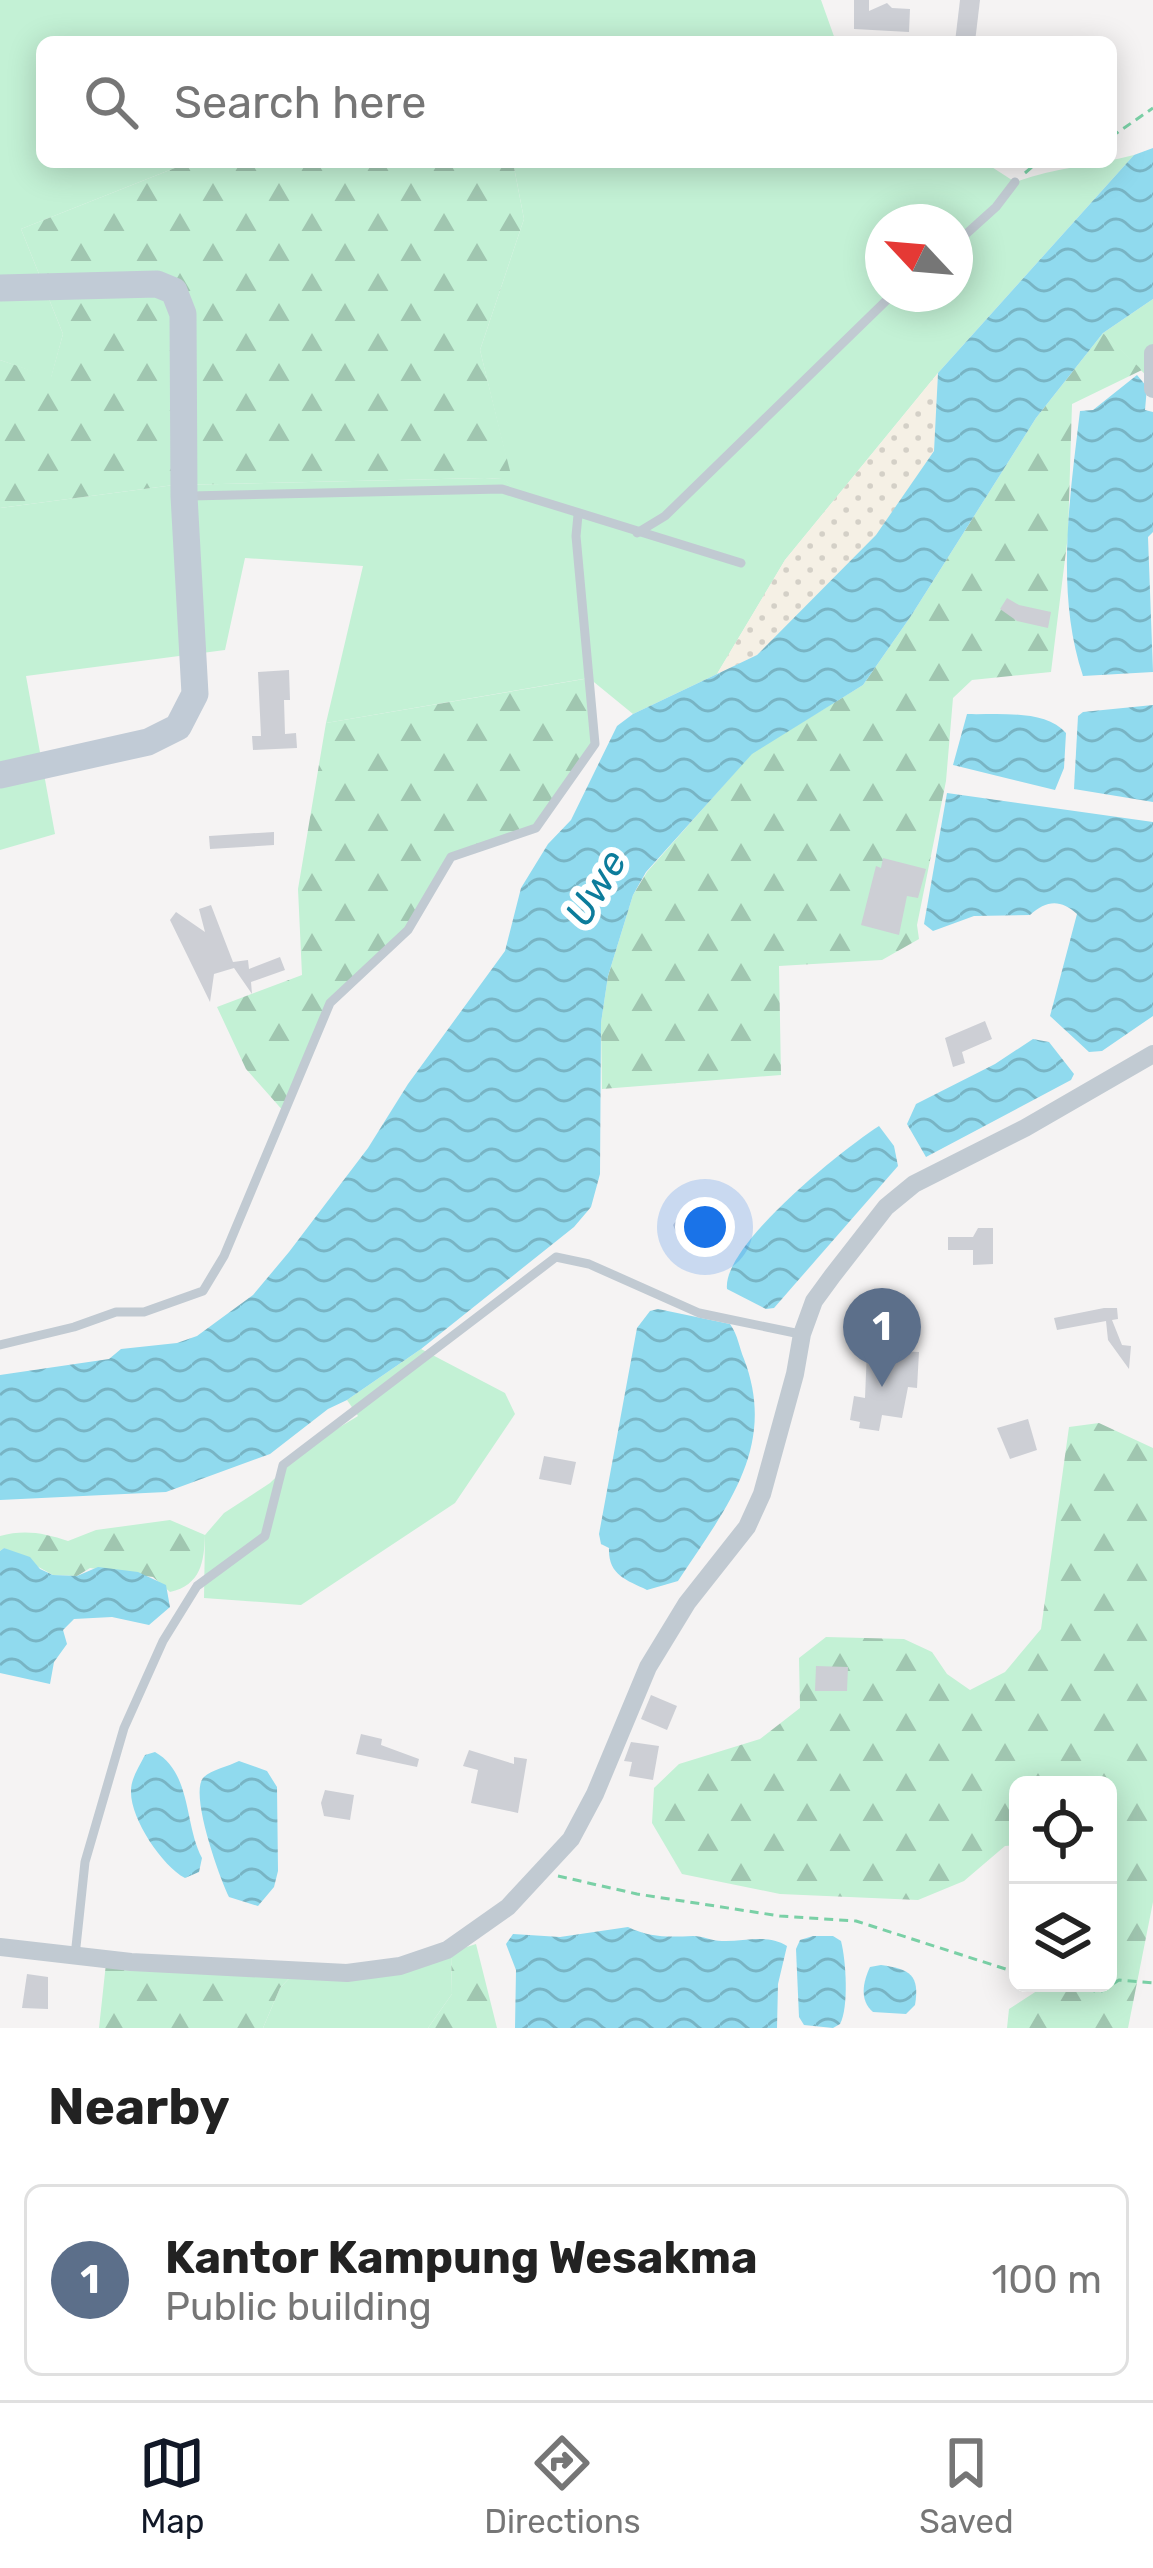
<!DOCTYPE html>
<html lang="en">
<head>
<meta charset="utf-8">
<style>
  body { margin:0; font-family:Rubik,sans-serif; background:#f2f2f2; color:#222 }
  .controls { position:absolute; right:36px; bottom:36px; display:grid; overflow:hidden; border-radius:18px; box-shadow:0 6px 30px #0003 }
  .controls button { width:108px; height:108px; display:grid; place-items:center; padding:0; border:0; border-bottom:3px solid #e0e0e0; background:#fff; color:#222; font:60px sans-serif }
  .compass { position:absolute; left:865px; top:204px; width:108px; height:108px; border-radius:50%; background:#fff; box-shadow:0 6px 30px #0003; rotate:296deg }
  .you { position:absolute; left:705px; top:1227px; width:42px; height:42px; margin:-30px; border:9px solid #fff; border-radius:50%; background:#1a73e8; box-shadow:0 0 0 18px #1a73e833 }
  .badge { display:grid; place-items:center; width:78px; height:78px; border-radius:50%; background:#111827; color:#fff; font-size:39px; font-weight:700 }
  .pin { position:absolute; translate:-50% -99px; filter:drop-shadow(0 3px 6px #0008) }
  .pin::after { content:''; position:absolute; top:63px; width:42px; height:36px; background:inherit; clip-path:polygon(0 0,100% 0,50% 100%) }
  .list { margin:0; padding:0; list-style:none }
  h2 { display:flex; justify-content:space-between; align-items:center; height:156px; margin:0; padding:0 48px; font-size:51px }
  h2 small { font-size:39px; font-weight:400; color:#767676 }
  .list li { display:grid; grid-template-columns:78px 1fr auto; gap:36px; align-items:center; box-sizing:border-box; height:192px; margin:0 24px 24px; padding:0 24px; border:3px solid #e0e0e0; border-radius:18px }
  .list b { display:block; font-size:45px; white-space:nowrap }
  .list p { margin:0; font-size:39px; white-space:nowrap; color:#767676 }
  .list em { font-size:39px; font-style:normal; color:#767676 }
  .icon { flex:none; width:66px; height:66px; fill:none; stroke:currentColor; stroke-width:2; stroke-linecap:round; stroke-linejoin:round }
  .map { position:relative; flex:none; width:1153px; height:2028px; overflow:hidden }
  .search { position:absolute; background:#fff; box-shadow:0 6px 30px #0003; left:36px; right:36px; top:36px; height:132px; display:flex; align-items:center; gap:30px; box-sizing:border-box; padding:0 42px; border-radius:18px; color:#767676; font-size:45px }
  .sheet { height:372px; background:#fff }
  nav { display:flex; justify-content:space-around; align-items:center; box-sizing:border-box; height:168px; border-top:3px solid #e0e0e0; background:#fff; font-size:33px; color:#767676 }
  nav a { display:grid; justify-items:center; gap:6px }
  nav .on { color:#111827 }
  .map>svg:first-child { display:block }
  .grass { fill:#c3f1d5; fill-rule:evenodd }
  .forest { fill:url(#forest-firs) }
  .sand { fill:url(#sand-dots) }
  .water { fill:url(#water-waves) }
  .building { fill:#cdcfd5 }
  .lines { fill:none; stroke-linecap:round; stroke-linejoin:round }
  .path { stroke:#7ad0a6; stroke-width:3; stroke-dasharray:9 6; stroke-linecap:butt }
  .lane { stroke:#c1cad2; stroke-width:9 }
  .street { stroke:#c1cad2; stroke-width:18 }
  .secondary { stroke:#c1cbd6; stroke-width:27 }
  .labels { text-anchor:middle; dominant-baseline:central; stroke-width:12; stroke-linejoin:round; paint-order:stroke }
  .water-label { font-size:39px; font-style:italic; fill:#0c7c9b; stroke:#fff }
</style>
</head>
<body>
<div class="map">
<svg width="1153" height="2028" viewBox="0 0 1153 2028">
  <defs>
    <pattern id="forest-firs" width="22" height="20" patternUnits="userSpaceOnUse" patternTransform="scale(3)"><rect width="22" height="20" fill="#c3f1d5"/><path d="M5 1l3.5 6h-7zM16 11l3.5 6h-7z" fill="#a0c6b0"/></pattern>
    <pattern id="sand-dots" width="8" height="8" patternUnits="userSpaceOnUse" patternTransform="scale(3)"><rect width="8" height="8" fill="#f5f0e5"/><path d="M2 2h.1M6 6h.1" fill="none" stroke="#d4d0c7" stroke-width="1.8" stroke-linecap="round"/></pattern>
    <pattern id="water-waves" width="16" height="10" patternUnits="userSpaceOnUse" patternTransform="scale(3)"><rect width="16" height="10" fill="#90daee"/><path d="M0 5q4-4 8 0t8 0" fill="none" stroke="#78b4c4"/></pattern>
  </defs>
  <rect width="100%" height="100%" fill="#f5f3f3"/>
  <g class="grass">
    <polygon points="0,0 821,0 836,42 42,42 42,162 190,162 21,229 63,334 51,378 0,360"/>
    <path d="M1134 155 938 373 785 560 717 674 633 714 589 678 326 723 363 566 245 558 225 650 26 676 55 834 0 850V508L174 485 485 478 503 479 513 486 480 350 524 219 513 162H984L1015 182C1054 168 1095 165 1134 155ZM883 222H955V294H883Z"/>
    <polygon points="1153,299 1153,382 1103,333"/>
    <polygon points="421,1349 505,1393 515,1414 455,1503 301,1605 204,1598 205,1535 224,1513 270,1483 307,1447 358,1416 347,1400"/>
    <polygon points="451,1952 452,1994 428,2028 263,2028 280,1988 295,1972"/>
  </g>
  <g class="forest">
    <polygon points="190,162 513,162 524,219 480,350 514,487 502,479 485,478 174,485 0,508 0,360 51,377 63,334 21,229"/>
    <polygon points="1103,333 1142,370 1072,404 1068,535 1051,672 972,680 953,698 946,781 917,925 919,939 882,960 779,966 781,1075 602,1089 601,1023 608,976 633,895 647,872 752,753 863,685 911,616 1036,418"/>
    <polygon points="590,678 595,744 536,828 451,858 408,930 330,1003 285,1113 246,1069 217,1007 302,975 298,889 326,723"/>
    <polygon points="1099,1423 1153,1448 1153,1902 1128,2028 1007,2028 1009,2009 1049,1983 1108,1983 1108,1785 1018,1785 1018,1845 1005,1846 964,1881 918,1900 780,1894 682,1874 652,1823 654,1788 679,1764 760,1739 800,1708 799,1658 826,1637 904,1639 932,1652 947,1674 970,1690 1005,1672 1041,1629 1069,1427"/>
    <path d="M170 1520 205 1535C204 1562 201 1585 170 1592L153 1577 90 1568 77 1576 53 1575 4 1548 0 1551V1536C24 1529 45 1533 68 1541L96 1530Z"/>
    <polygon points="476,1944 497,2028 428,2028 452,1994 451,1952"/>
    <polygon points="107,1954 295,1972 280,1988 263,2028 99,2028"/>
  </g>
  <polygon class="sand" points="938,373 934,451 877,535 757,655 717,674 785,560"/>
  <g class="water">
    <polygon points="1153,148 1153,299 1103,333 1036,418 911,616 863,685 752,754 646,872 633,895 608,976 601,1023 600,1174 591,1207 574,1227 421,1349 347,1400 328,1409 270,1454 166,1492 0,1500 0,1375 109,1359 121,1349 177,1343 197,1336 253,1295 289,1252 368,1148 408,1084 505,951 521,888 548,844 571,820 617,726 633,714 757,655 876,535 934,451 938,373 1134,155"/>
    <path d="M1137 375 1147 387 1145 410 1153 412V532L1148 537 1153 672 1083 676C1055 593 1070 495 1080 411L1093 410Z"/>
    <polygon points="1153,705 1153,802 1074,789 1078,716 1083,712"/>
    <path d="M967 714C998 715 1045 709 1066 733L1064 768 1055 790 953 765Z"/>
    <path d="M947 793 1153 822V1016L1102 1051 1089 1052 1050 1016 1077 914C1061 899 1046 900 1030 915L974 916 933 931 924 924Z"/>
    <polygon points="1033,1039 1049,1042 1074,1074 1071,1080 926,1157 907,1124 916,1104 995,1064"/>
    <path d="M879 1126 894 1146 898 1166 774 1308 766 1309 727 1289C722 1245 843 1149 879 1126Z"/>
    <path d="M658 1309 730 1324C738 1335 739 1347 744 1359 778 1448 725 1509 678 1581L647 1590C626 1580 608 1575 609 1548L601 1544 599 1534 637 1328 650 1311Z"/>
    <polygon points="4,1548 30,1557 40,1569 53,1575 77,1576 98,1567 138,1572 166,1585 170,1607 149,1625 112,1617 74,1619 63,1630 67,1644 54,1662 50,1684 0,1673 0,1551"/>
    <path d="M155 1752C192 1773 184 1824 202 1858L199 1872 185 1878C162 1866 130 1818 131 1791 131 1778 139 1767 145 1755Z"/>
    <path d="M239 1761 267 1771 277 1787 278 1871 274 1887 258 1906 229 1897C220 1879 188 1791 204 1777 211 1770 229 1766 239 1761Z"/>
    <path d="M628 1927C651 1938 668 1937 693 1936 703 1936 712 1941 722 1941 744 1942 767 1933 787 1946L778 1984 777 2028H515L516 1970 506 1944 513 1934 560 1937Z"/>
    <path d="M813 1936H833L841 1941C846 1960 849 2007 840 2024L833 2028 804 2025 799 2017 796 1949 800 1940Z"/>
    <path d="M881 1965C910 1969 920 1975 915 2005L906 2014 873 2012C859 2000 863 1982 870 1967Z"/>
  </g>
  <g class="building">
    <polygon points="854,0 869,0 869,11 887,3 892,8 910,9 909,32 854,29"/>
    <polygon points="960,0 980,0 975,42 955,42"/>
    <polygon points="1007,598 1019,605 1051,612 1048,628 1017,621 1000,609"/>
    <polygon points="289,670 290,700 284,700 285,734 296,733 297,748 253,750 252,736 261,736 258,672"/>
    <polygon points="274,832 274,845 210,849 209,836"/>
    <polygon points="883,858 926,869 918,898 907,896 899,935 861,925 876,866 881,868"/>
    <polygon points="211,905 233,962 248,960 249,969 280,957 285,970 251,982 252,994 234,968 214,974 210,1002 170,920 176,912 205,932 199,909"/>
    <polygon points="985,1021 992,1039 962,1052 965,1063 953,1067 945,1038"/>
    <polygon points="678,1218 698,1224 699,1220 725,1224 722,1247 714,1246 713,1251 695,1249 698,1231 676,1232 673,1225"/>
    <polygon points="978,1228 993,1228 993,1264 973,1265 973,1250 948,1250 948,1237 973,1237"/>
    <polygon points="1104,1308 1117,1308 1118,1319 1112,1320 1122,1345 1131,1346 1129,1369 1108,1340 1106,1321 1057,1330 1054,1318"/>
    <polygon points="867,1350 919,1352 917,1388 908,1387 902,1418 882,1415 879,1431 859,1428 860,1422 850,1420 854,1396 865,1398"/>
    <polygon points="1028,1419 1037,1450 1010,1459 997,1428"/>
    <polygon points="544,1456 576,1462 571,1485 539,1479"/>
    <polygon points="816,1666 848,1667 847,1691 815,1691"/>
    <polygon points="651,1695 677,1706 667,1730 641,1719"/>
    <polygon points="361,1734 382,1739 381,1745 419,1759 417,1767 356,1754"/>
    <polygon points="631,1742 659,1746 653,1780 629,1776 632,1762 624,1761"/>
    <polygon points="469,1750 514,1764 514,1757 527,1759 518,1813 471,1803 478,1770 463,1766"/>
    <polygon points="325,1790 354,1795 350,1820 324,1816 321,1803"/>
    <polygon points="27,1974 48,1977 48,2009 22,2008"/>
  </g>
  <g class="lines">
    <g class="path">
      <polyline points="1111,137 1153,108"/>
      <polyline points="1025,173 1033,166 1058,162"/>
      <polyline points="558,1876 637,1894 780,1916 856,1921 1018,1973"/>
      <polyline points="1057,1983 1100,1992 1119,1980 1153,1983"/>
    </g>
    <g class="lane">
      <polyline points="955,244 996,207 1015,182"/>
      <polyline points="190,496 502,489 741,563"/>
      <polyline points="637,533 665,516 893,294"/>
      <polyline points="0,1345 74,1327 116,1312 144,1312 203,1291 224,1256 330,1003 408,930 451,857 536,828 595,744 576,536 578,515"/>
      <polyline points="75,1956 85,1862 124,1728 163,1641 197,1586 265,1536 283,1465 556,1257 589,1264 699,1313 800,1334"/>
    </g>
    <g class="street">
      <polyline points="1153,353 1153,389"/>
      <polyline points="0,1947 131,1962 347,1973 400,1966 447,1950 508,1907 571,1839 595,1794 648,1667 687,1603 747,1527 762,1494 795,1374 802,1334 814,1301 833,1275 886,1207 914,1184 1025,1128 1153,1054"/>
    </g>
    <polyline class="secondary" points="0,288 157,284 174,291 183,314 184,496 195,694 178,727 148,742 0,775"/>
  </g>
  <g class="labels">
    <g class="water-label">
      <text transform="translate(596 888) rotate(-59)">Uwe</text>
    </g>
  </g>
</svg>
<div class="controls">
<button><svg class="icon" aria-label="locate" viewBox="0 0 24 24"><circle cx="12" cy="12" r="6"/><path d="M12 2v4M12 18v4M2 12h4M18 12h4"/></svg></button>
<button><svg class="icon" aria-label="layers" viewBox="0 0 24 24"><path d="M12 4l9 5-9 5-9-5zM3 14l9 5 9-5"/></svg></button>
</div>
<svg class="compass" viewBox="-18 -18 36 36"><path d="M0-13l5 13h-10z" fill="#e53935"/><path d="M0 13l5-13h-10z" fill="#767676"/></svg>
<div class="you"></div>
<div class="pin badge" style="left:882px;top:1387px;background:#5c6f8a">1</div>
<div class="search"><svg class="icon" aria-label="search" viewBox="0 0 24 24"><circle cx="10" cy="10" r="6"/><path d="M15 15l6 6"/></svg>Search here</div>
</div>
<section class="sheet">
<h2>Nearby<small></small></h2>
<ul class="list">
<li><span class="badge" style="background:#5c6f8a">1</span><div><b>Kantor Kampung Wesakma</b><p>Public building</p></div><em>100 m</em></li>
</ul>
</section>
<nav>
<a class="on"><svg class="icon" aria-label="map" viewBox="0 0 24 24"><path d="M3 6l6-2 6 2 6-2v14l-6 2-6-2-6 2zM9 4v14M15 6v14"/></svg>Map</a>
<a><svg class="icon" aria-label="directions" viewBox="0 0 24 24"><path d="M12 3l9 9-9 9-9-9zM9 14v-3h6M13 9l2 2-2 2"/></svg>Directions</a>
<a><svg class="icon" aria-label="saved" viewBox="0 0 24 24"><path d="M7 4h10v16l-5-4-5 4z"/></svg>Saved</a>
</nav>
</body>
</html>
